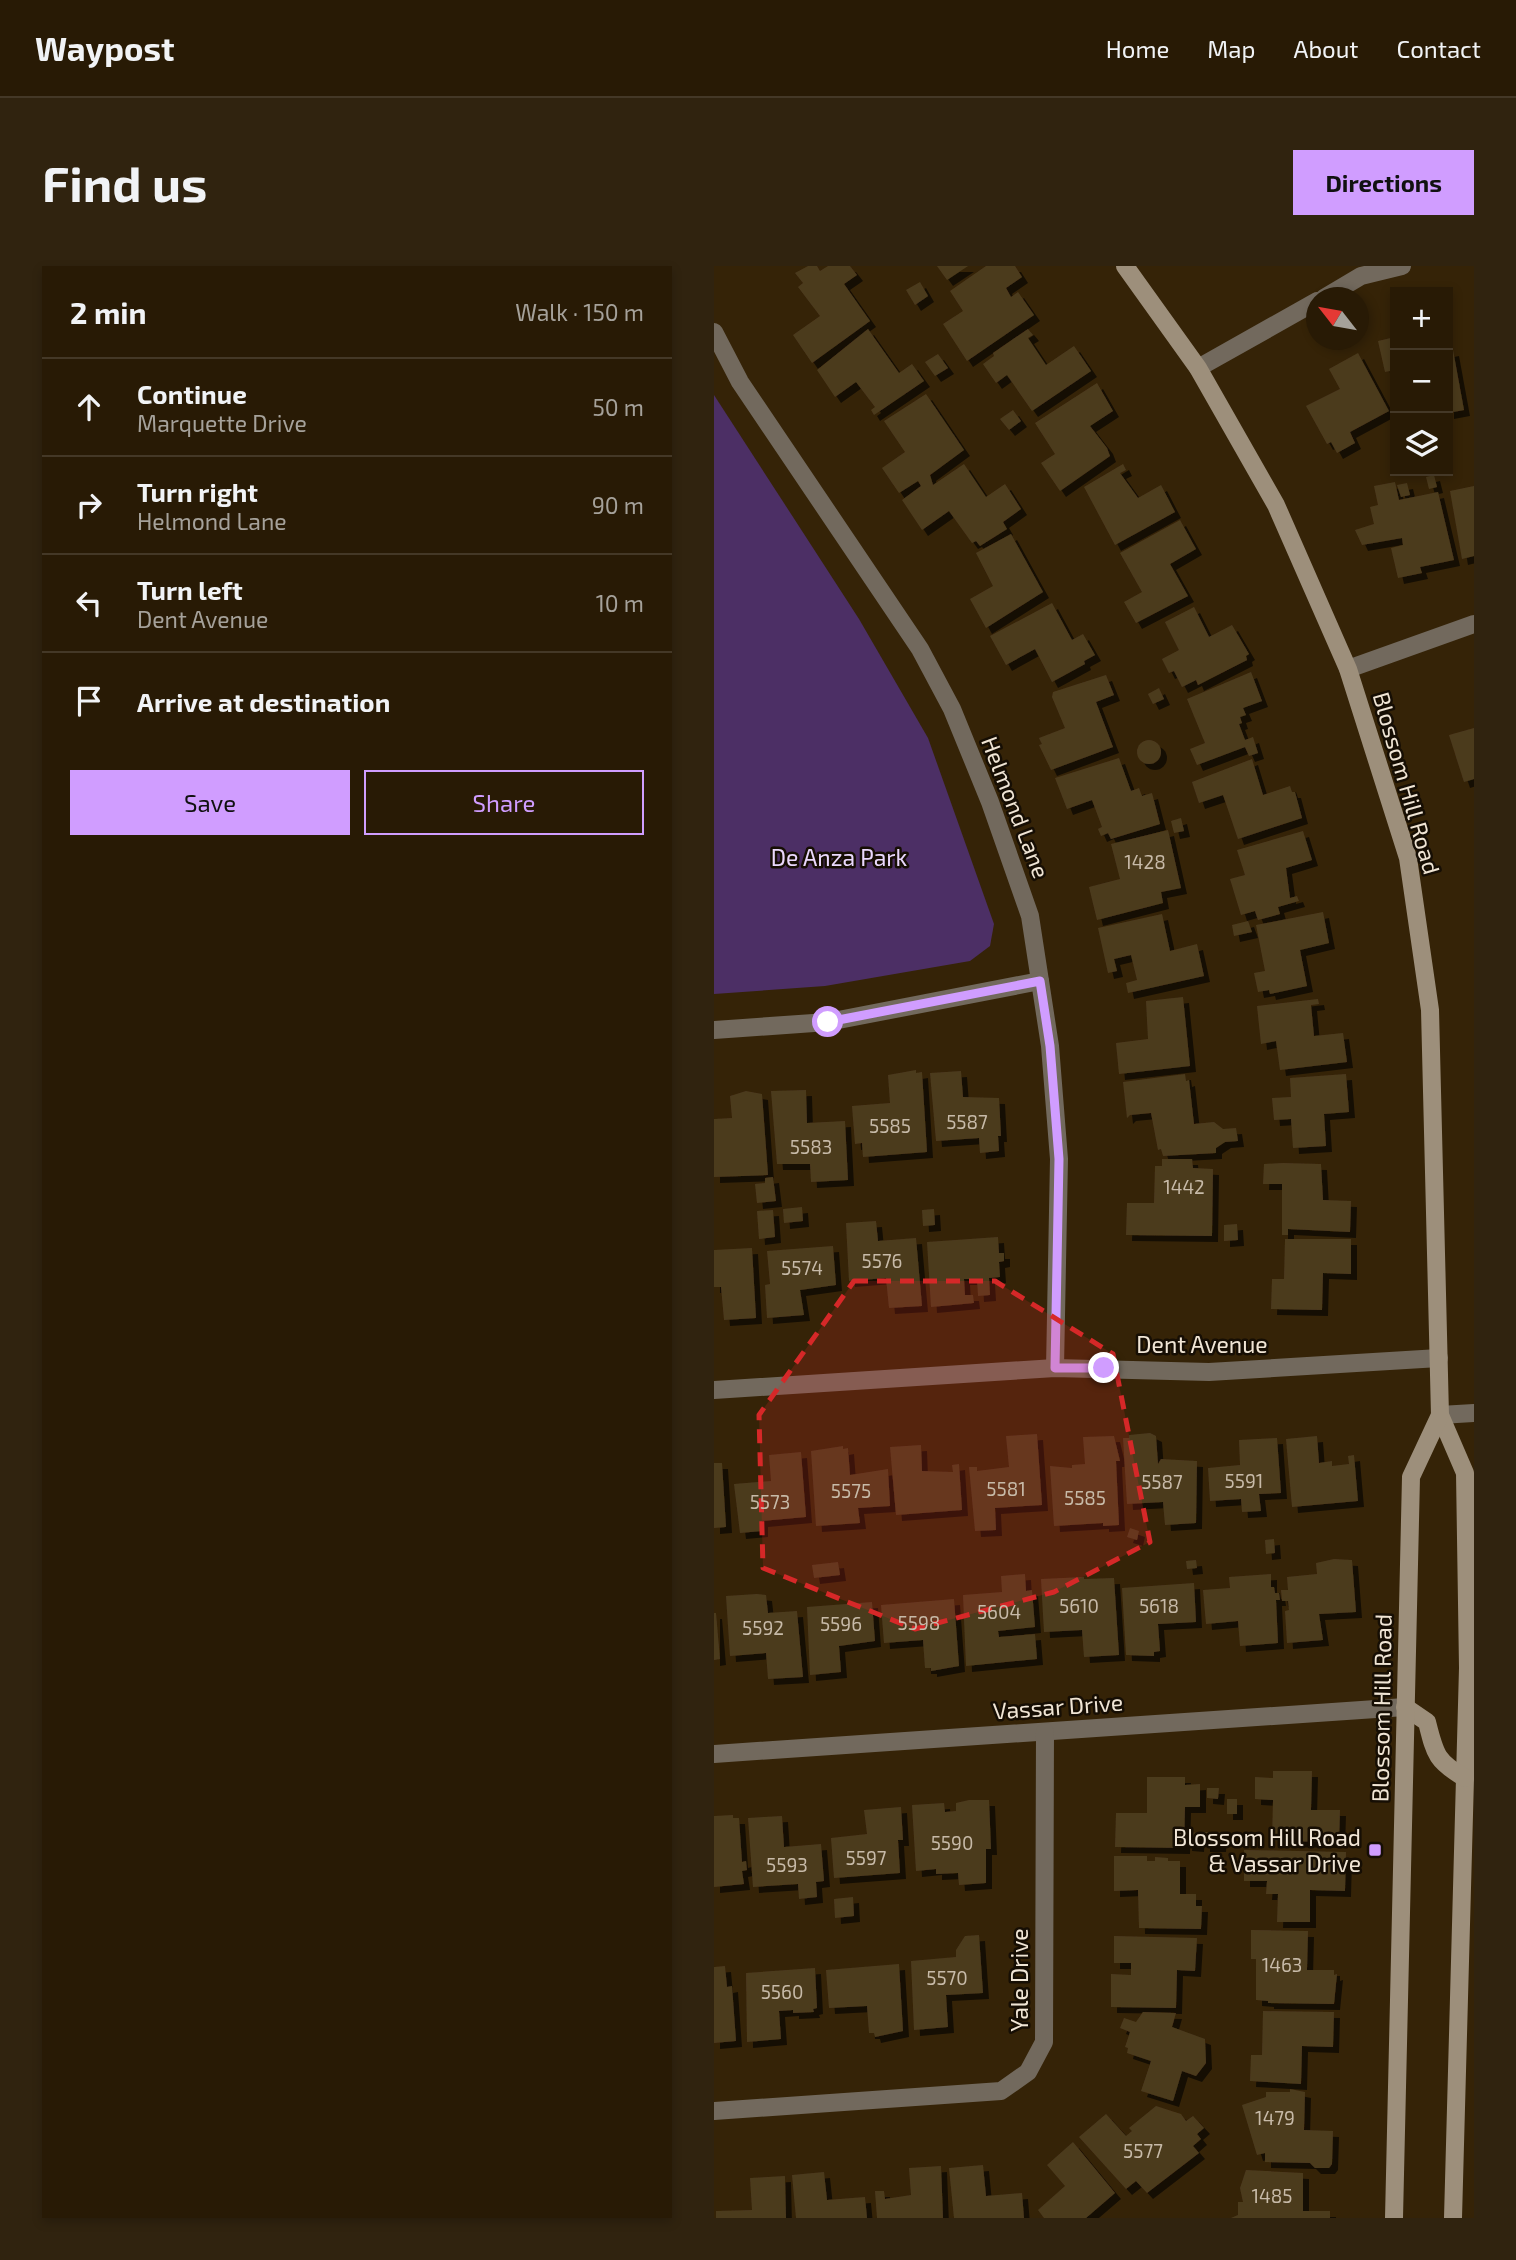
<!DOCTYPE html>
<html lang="en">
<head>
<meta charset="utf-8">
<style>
  body { margin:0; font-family:"Exo 2",sans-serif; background:#30230f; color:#f1f3f6 }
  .controls { position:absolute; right:21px; top:21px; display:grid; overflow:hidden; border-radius:0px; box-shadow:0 4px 10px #0003 }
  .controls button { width:63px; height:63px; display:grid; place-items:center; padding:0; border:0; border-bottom:2px solid #443827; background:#281a05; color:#f1f3f6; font:35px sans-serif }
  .compass { position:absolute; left:592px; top:21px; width:63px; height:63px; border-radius:50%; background:#281a05; box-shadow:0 4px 10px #0003; rotate:301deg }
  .stop { position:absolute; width:21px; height:21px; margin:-16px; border:5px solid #d09dff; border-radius:50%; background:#fff }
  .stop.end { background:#d09dff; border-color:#fff; box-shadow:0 2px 7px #0008 }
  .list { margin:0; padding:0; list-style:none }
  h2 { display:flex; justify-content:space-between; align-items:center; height:91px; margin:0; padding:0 28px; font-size:30px }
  h2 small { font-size:23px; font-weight:400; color:#a5a19a }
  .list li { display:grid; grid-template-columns:46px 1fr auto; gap:21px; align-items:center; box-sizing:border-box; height:98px; padding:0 28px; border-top:2px solid #443827 }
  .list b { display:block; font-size:26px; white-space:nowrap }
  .list p { margin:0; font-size:23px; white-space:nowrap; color:#a5a19a }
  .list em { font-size:23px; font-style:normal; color:#a5a19a }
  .actions { display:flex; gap:14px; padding:21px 28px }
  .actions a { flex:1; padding:16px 0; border:2px solid #d09dff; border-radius:0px; text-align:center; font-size:24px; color:#d09dff }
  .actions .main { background:#d09dff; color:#111 }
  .icon { flex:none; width:38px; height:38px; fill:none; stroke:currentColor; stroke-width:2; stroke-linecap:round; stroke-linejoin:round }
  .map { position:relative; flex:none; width:760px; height:1952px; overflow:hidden; border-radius:0px }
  header { display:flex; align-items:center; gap:42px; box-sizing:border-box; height:98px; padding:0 35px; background:#281a05; border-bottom:2px solid #443827 }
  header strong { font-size:33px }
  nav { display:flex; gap:38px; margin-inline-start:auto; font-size:24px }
  .intro { display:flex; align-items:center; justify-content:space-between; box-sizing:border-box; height:168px; padding:0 42px }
  h1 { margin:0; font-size:49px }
  .button { padding:18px 32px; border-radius:0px; background:#d09dff; color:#111; font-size:24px; font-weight:700 }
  main { display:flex; gap:42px; padding:0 42px }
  aside { flex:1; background:#281a05; border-radius:0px; box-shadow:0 4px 10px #0003 }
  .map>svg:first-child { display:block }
  .green { fill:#4c2f65 }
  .building { fill:#4c3a1f; filter:url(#shadow) }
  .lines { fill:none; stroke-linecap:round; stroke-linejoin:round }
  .street { stroke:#72695d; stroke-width:18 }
  .secondary { stroke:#9d8f7b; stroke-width:18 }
  .route { stroke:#d09dff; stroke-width:9 }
  .marked { fill:#d62828; fill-opacity:0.2; stroke:#d62828; stroke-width:5; stroke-dasharray:14 9; stroke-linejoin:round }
  .poi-dot { fill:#d09dff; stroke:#160e04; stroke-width:2.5 }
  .labels { text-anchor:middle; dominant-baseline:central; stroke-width:5; stroke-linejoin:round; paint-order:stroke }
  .number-label { font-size:19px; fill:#c7baa8 }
  .street-label { font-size:23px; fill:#f0e5d5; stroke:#160e04 }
  .park-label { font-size:23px; fill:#ead8fd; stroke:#160e04 }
  .poi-label { font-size:23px; fill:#f0e5d5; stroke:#160e04; text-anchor:end }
</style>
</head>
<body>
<header>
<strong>Waypost</strong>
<nav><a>Home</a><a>Map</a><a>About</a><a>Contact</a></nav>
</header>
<div class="intro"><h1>Find us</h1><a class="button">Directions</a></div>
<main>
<aside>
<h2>2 min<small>Walk · 150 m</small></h2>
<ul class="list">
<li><svg class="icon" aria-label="ahead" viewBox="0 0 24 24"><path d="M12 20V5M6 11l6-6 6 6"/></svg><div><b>Continue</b><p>Marquette Drive</p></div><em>50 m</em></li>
<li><svg class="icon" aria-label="right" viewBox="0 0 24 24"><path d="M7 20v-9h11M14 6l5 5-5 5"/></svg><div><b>Turn right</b><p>Helmond Lane</p></div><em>90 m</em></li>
<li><svg class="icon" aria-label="left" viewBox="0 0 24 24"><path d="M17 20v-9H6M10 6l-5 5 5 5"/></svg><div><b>Turn left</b><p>Dent Avenue</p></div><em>10 m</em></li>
<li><svg class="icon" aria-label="arrive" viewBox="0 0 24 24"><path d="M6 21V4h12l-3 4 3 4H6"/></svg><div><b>Arrive at destination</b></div></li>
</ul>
<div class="actions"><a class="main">Save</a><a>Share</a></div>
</aside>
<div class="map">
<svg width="760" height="1952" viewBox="0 0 760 1952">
  <defs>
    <filter id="shadow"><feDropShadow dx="6" dy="6" stdDeviation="0" flood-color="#0009"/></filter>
  </defs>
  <rect width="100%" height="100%" fill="#352307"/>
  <polygon class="green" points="0,129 145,353 214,472 280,658 276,680 256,695 111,720 0,728"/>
  <g class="building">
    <polygon points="94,0 103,0 106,5 114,0 136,0 143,9 130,18 156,55 98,97 79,69 106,50 84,21 89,17 81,7"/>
    <polygon points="223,0 254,0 233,14"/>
    <polygon points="272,0 301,0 308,11 292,22 297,31 304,26 320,49 253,95 229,58 249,45 236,25"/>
    <polygon points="206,16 214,30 201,39 192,24"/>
    <polygon points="154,63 185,107 198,98 210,115 160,149 157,144 161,141 142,116 121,131 103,104"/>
    <polygon points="314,63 319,69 314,72 332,99 360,80 377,105 318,145 293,109 282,117 269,98 280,90 279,87"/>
    <polygon points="681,71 681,124 680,125 676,105 671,106 664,75"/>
    <polygon points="739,84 750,144 734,147 734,85"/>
    <polygon points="644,87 675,145 636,166 641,177 623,187 617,176 613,178 592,140 626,123 615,103"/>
    <polygon points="224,88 234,102 221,110 211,96"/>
    <polygon points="383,117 399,145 376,160 393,182 396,190 346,225 327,197 341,188 321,157"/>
    <polygon points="212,128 250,184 216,209 219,219 250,198 272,231 291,218 307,243 289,256 293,263 266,280 262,275 258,277 235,245 208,264 188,234 207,220 204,215 185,227 168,202 191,186 170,155"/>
    <polygon points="299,144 307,155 295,164 286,153"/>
    <polygon points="409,198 412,204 406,207 424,232 447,219 461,246 401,279 370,221"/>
    <polygon points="720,209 723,221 715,223 712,211"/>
    <polygon points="681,216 685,234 724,226 740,294 706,301 708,307 684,312 677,282 689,279 688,272 648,279 641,264 660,258 656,241 664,239 660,220"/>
    <polygon points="693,217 696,229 687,231 683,219"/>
    <polygon points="760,220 760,290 748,293 736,225"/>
    <polygon points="466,254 482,283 456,298 474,330 422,357 410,336 428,326 406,287"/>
    <polygon points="297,268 329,326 272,362 256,333 279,320 262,287"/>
    <polygon points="338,337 358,374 369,368 381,389 370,395 371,398 338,416 321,383 292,399 276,370"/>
    <polygon points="480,341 495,371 518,359 535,388 532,390 533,394 484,419 482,414 468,421 460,405 455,407 448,393 465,384 451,356"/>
    <polygon points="537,406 548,435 529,442 532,449 526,451 528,457 525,458 531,474 539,471 544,487 535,490 531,481 483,499 476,483 491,477 473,433"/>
    <polygon points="392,409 400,429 382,436 399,481 337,504 325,479 328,478 325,472 351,462 338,431 339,426"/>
    <polygon points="445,422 450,433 439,438 434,428"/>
    <polygon points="760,462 760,513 750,516 735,469"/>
    <circle cx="435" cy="486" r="12"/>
    <polygon points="405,492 417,525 425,522 428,530 438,527 446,558 397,573 394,567 387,570 384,563 388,561 378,534 353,543 341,512"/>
    <polygon points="538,493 549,529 576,520 578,526 581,526 588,552 524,573 509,529 485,537 478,516"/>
    <polygon points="467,552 470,565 460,567 457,555"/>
    <polygon points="454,564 467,622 447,626 449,637 383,654 375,621 406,613 397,578"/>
    <polygon points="589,565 598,594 572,602 576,632 583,630 585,635 564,641 566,648 544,654 541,645 527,649 516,613 531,609 523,584"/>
    <polygon points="609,646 615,677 586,684 593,720 556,728 555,724 544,726 540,707 551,705 542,659"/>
    <polygon points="448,648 456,685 483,678 490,710 414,727 412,717 423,714 417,689 400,693 403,705 394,707 384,662"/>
    <polygon points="534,655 538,666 520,670 518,659"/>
    <polygon points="469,731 476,800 405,808 402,777 434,773 432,735"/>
    <polygon points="604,733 605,738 597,739 600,770 629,767 633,796 566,804 562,775 547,778 543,740"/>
    <polygon points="202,804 202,807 208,806 213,886 149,891 148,877 141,878 138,840 176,837 174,809"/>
    <polygon points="247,805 249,831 285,832 287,870 284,870 285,885 266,887 265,872 222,875 216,807"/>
    <polygon points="471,808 472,815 475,814 480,858 500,856 509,863 522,862 524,875 511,876 502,882 502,887 449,890 447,883 444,884 437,847 416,849 413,852 409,816"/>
    <polygon points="632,808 635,846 610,848 612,880 579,882 577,853 560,854 558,832 577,831 576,812"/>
    <polygon points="92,824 93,857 131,855 134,914 97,916 96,898 63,898 57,825"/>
    <polygon points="32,825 48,828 54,909 0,911 0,853 18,852 16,830"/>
    <polygon points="448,893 478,893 479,902 499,903 498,970 412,969 413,937 440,937 441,900 448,900"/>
    <polygon points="569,897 607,898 609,934 637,935 636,966 574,963 574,969 568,969 568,918 549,918 550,898"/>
    <polygon points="59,911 62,935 43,937 41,918 51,917 51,912"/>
    <polygon points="88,941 89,955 70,957 69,943"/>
    <polygon points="220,943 221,959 209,960 208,944"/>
    <polygon points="59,944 61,971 45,973 43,945"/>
    <polygon points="162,955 164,975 202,972 208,1040 175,1042 172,1012 135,1015 132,957"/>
    <polygon points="523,958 524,974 510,975 510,959"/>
    <polygon points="284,971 285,987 290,987 290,995 285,996 286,1011 275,1012 276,1029 264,1030 263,1013 250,1013 251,1029 259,1029 260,1037 217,1041 213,976"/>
    <polygon points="571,973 637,973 637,1008 609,1007 608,1044 557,1043 558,1013 570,1013"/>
    <polygon points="119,980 122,1019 86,1024 90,1049 53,1052 51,1019 56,1018 53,985"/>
    <polygon points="38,982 42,1052 10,1054 7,1021 0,1021 0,984"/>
    <polygon points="436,1167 442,1170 444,1198 447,1193 483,1195 482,1257 451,1259 449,1236 413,1238 409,1172 415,1172 415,1169"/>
    <polygon points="323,1168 328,1239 281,1242 282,1264 261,1265 255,1201 263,1201 263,1205 295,1201 292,1170"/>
    <polygon points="400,1170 406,1195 402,1195 405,1259 389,1260 389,1257 340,1260 336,1200 358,1202 358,1199 371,1198 369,1171"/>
    <polygon points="603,1170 605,1197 618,1195 618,1200 635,1198 634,1190 640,1189 644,1235 578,1241 572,1173"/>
    <polygon points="563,1172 567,1227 545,1228 547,1245 528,1246 527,1233 496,1235 494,1202 526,1199 525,1174"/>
    <polygon points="207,1179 208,1205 239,1206 238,1199 245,1198 248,1244 182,1249 176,1181"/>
    <polygon points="129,1180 129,1183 134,1182 136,1209 174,1203 176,1240 144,1242 146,1257 102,1260 97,1185"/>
    <polygon points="87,1186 92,1251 48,1255 48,1265 26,1267 20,1218 57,1215 55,1189"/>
    <polygon points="0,1197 8,1197 12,1261 0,1262"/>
    <polygon points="416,1262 425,1265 423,1274 413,1271"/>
    <polygon points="560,1273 561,1287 552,1288 551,1274"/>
    <polygon points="620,1293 638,1294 642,1346 605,1348 609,1374 573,1377 571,1345 575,1344 574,1335 568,1335 567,1324 574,1324 573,1311 603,1308 602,1297"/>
    <polygon points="482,1294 483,1302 473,1303 472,1295"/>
    <polygon points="124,1296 126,1309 100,1312 98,1299"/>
    <polygon points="311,1308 312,1325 318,1324 321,1361 284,1365 285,1371 321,1368 323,1393 252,1400 249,1329 288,1326 287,1310"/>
    <polygon points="557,1308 557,1321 560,1321 561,1327 565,1327 566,1334 562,1334 564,1377 526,1380 524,1355 492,1358 489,1324 516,1322 515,1311"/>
    <polygon points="370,1311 370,1313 400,1312 405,1389 370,1391 368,1364 330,1366 327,1313"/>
    <polygon points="480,1317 482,1356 444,1358 446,1385 440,1386 440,1390 412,1389 408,1322"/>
    <polygon points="43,1328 52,1329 54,1347 83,1345 89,1411 54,1413 52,1387 16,1390 12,1330"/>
    <polygon points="240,1333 245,1400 217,1405 217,1402 211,1402 209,1374 170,1377 167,1339"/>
    <polygon points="158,1336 161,1375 125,1380 127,1406 96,1409 93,1341"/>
    <polygon points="0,1347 2,1347 6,1393 0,1394"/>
    <polygon points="559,1505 598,1505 597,1544 626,1544 625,1576 558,1575 559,1534 541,1533 541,1511 559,1512"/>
    <polygon points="433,1511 471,1511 471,1519 486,1518 486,1541 471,1541 470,1582 401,1581 402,1547 433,1547"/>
    <polygon points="493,1522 505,1522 504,1533 493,1532"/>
    <rect x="513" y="1533" width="10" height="15"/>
    <polygon points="255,1534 275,1534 277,1583 272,1583 272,1617 245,1619 244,1607 222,1608 222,1603 202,1605 198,1539 230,1537 231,1546 242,1545 242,1537"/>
    <polygon points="187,1541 189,1574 184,1574 186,1607 120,1612 117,1572 153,1568 150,1544"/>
    <polygon points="19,1549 19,1552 25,1552 28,1596 32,1595 33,1604 28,1605 30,1618 0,1621 0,1550"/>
    <polygon points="68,1550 70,1581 107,1578 110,1615 102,1616 103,1631 85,1633 84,1618 39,1621 34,1552"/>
    <polygon points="473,1566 485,1567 484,1580 472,1579"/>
    <polygon points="490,1566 507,1566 506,1580 490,1580"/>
    <polygon points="530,1584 632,1586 631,1625 596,1624 596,1656 563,1656 564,1628 552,1628 553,1615 530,1615"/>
    <polygon points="400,1590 433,1590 433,1595 441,1595 441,1591 454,1592 454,1595 466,1595 466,1628 482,1628 482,1640 488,1640 487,1663 425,1662 424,1624 400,1625"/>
    <polygon points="139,1631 140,1650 121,1652 120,1633"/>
    <polygon points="537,1664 594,1665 593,1704 620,1704 620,1709 623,1708 620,1738 554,1737 554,1735 542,1734 542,1693 537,1693"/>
    <polygon points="265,1669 269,1727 232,1729 234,1761 200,1764 197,1695 242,1691 242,1684 251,1670"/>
    <polygon points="400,1670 483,1672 481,1705 463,1704 462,1742 397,1741 397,1708 417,1709 417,1697 400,1697"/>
    <polygon points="185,1698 189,1765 161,1771 160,1767 155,1767 153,1740 115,1742 112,1704"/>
    <polygon points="11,1700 13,1721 18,1720 22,1775 0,1777 0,1701"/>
    <polygon points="101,1702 103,1742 99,1743 100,1746 79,1747 79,1744 65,1745 67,1773 33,1776 32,1707"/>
    <polygon points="549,1745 620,1746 619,1781 588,1780 587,1818 536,1815 537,1789 548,1789"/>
    <polygon points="429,1746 462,1747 458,1761 491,1773 492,1797 482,1810 468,1805 459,1835 427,1825 437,1795 413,1787 414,1782 411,1781 416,1766 406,1762 410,1752 422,1756"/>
    <polygon points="576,1823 591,1826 590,1864 619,1865 618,1898 615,1902 601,1902 596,1897 551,1896 551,1887 543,1889 528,1839 552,1831 552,1826 576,1826"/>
    <polygon points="442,1840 467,1848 472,1855 479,1850 490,1862 483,1868 487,1873 479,1880 485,1887 433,1927 422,1915 412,1923 365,1871 392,1848 412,1870 418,1865 415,1862"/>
    <polygon points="359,1876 401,1927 372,1952 330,1952 324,1944 351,1920 333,1899"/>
    <polygon points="269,1899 272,1930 308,1927 310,1952 240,1952 235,1902"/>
    <polygon points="227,1900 229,1952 163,1952 161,1925 170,1925 171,1933 197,1929 195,1902"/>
    <polygon points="532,1904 589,1907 589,1945 616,1945 616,1952 517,1952 524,1949 524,1936 529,1936 526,1922"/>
    <polygon points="110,1906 113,1934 151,1931 153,1952 82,1952 78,1909"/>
    <polygon points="71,1910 72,1952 2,1952 2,1945 38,1944 36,1912"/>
  </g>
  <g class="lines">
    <g class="street">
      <polyline points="610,32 647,10 688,0"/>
      <polyline points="0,66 26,116 206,383 238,443 276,536 316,650 336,780 345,893 341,1102"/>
      <polyline points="484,102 603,35"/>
      <polyline points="634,403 760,358"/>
      <polyline points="0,764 114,756 326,715"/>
      <polyline points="0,1124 341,1102 495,1106 725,1092"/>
      <polyline points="726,1149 760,1147"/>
      <polyline points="0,1488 691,1441"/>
      <polyline points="0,1845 287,1825 314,1806 330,1776 331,1466"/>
    </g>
    <g class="secondary">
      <polyline points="411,0 484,102 562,239 634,403 694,592 716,744 726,1149 751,1207 754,1402 739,1952"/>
      <path d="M691 1441 713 1456C721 1488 722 1495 751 1512"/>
      <polyline points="680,1952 697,1211 726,1149"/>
    </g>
  </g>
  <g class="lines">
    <polyline class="route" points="114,756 326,715 336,780 345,893 341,1102 390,1102"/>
  </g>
  <path class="marked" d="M140 1015H281L399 1088 436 1276 340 1326 201 1363 49 1302 45 1149Z"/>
  <rect class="poi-dot" x="654" y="1577" width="14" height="14" rx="3.5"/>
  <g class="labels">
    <g class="number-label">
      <text x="431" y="595">1428</text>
      <text x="253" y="855">5587</text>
      <text x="176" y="859">5585</text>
      <text x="97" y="880">5583</text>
      <text x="470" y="920">1442</text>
      <text x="168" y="994">5576</text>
      <text x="88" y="1001">5574</text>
      <text x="530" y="1214">5591</text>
      <text x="448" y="1215">5587</text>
      <text x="292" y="1222">5581</text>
      <text x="137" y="1224">5575</text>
      <text x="371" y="1231">5585</text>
      <text x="56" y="1235">5573</text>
      <text x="365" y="1339">5610</text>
      <text x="445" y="1339">5618</text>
      <text x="285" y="1345">5604</text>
      <text x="205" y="1356">5598</text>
      <text x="127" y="1357">5596</text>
      <text x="49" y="1361">5592</text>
      <text x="238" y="1576">5590</text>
      <text x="152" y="1591">5597</text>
      <text x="73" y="1598">5593</text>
      <text x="568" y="1698">1463</text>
      <text x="233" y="1711">5570</text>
      <text x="68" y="1725">5560</text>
      <text x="561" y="1851">1479</text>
      <text x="429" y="1884">5577</text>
      <text x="558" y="1929">1485</text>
    </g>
    <g class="street-label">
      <text transform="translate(693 517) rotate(74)">Blossom Hill Road</text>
      <text transform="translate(302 541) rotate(69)">Helmond Lane</text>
      <text x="488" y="1078">Dent Avenue</text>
      <text transform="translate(344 1440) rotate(-4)">Vassar Drive</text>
      <text transform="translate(667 1442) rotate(-89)">Blossom Hill Road</text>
      <text transform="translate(305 1714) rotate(-90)">Yale Drive</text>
    </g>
    <g class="park-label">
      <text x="125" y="591">De Anza Park</text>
    </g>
    <g class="poi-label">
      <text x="647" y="1571">Blossom Hill Road<tspan x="647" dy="26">&amp; Vassar Drive</tspan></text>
    </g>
  </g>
</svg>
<div class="controls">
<button>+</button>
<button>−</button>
<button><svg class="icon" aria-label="layers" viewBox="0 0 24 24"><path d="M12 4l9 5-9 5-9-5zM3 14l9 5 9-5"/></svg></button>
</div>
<svg class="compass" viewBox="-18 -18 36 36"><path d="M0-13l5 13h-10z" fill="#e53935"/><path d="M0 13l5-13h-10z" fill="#a5a19a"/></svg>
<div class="stop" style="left:114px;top:756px"></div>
<div class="stop end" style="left:390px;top:1102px"></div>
</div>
</main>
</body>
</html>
